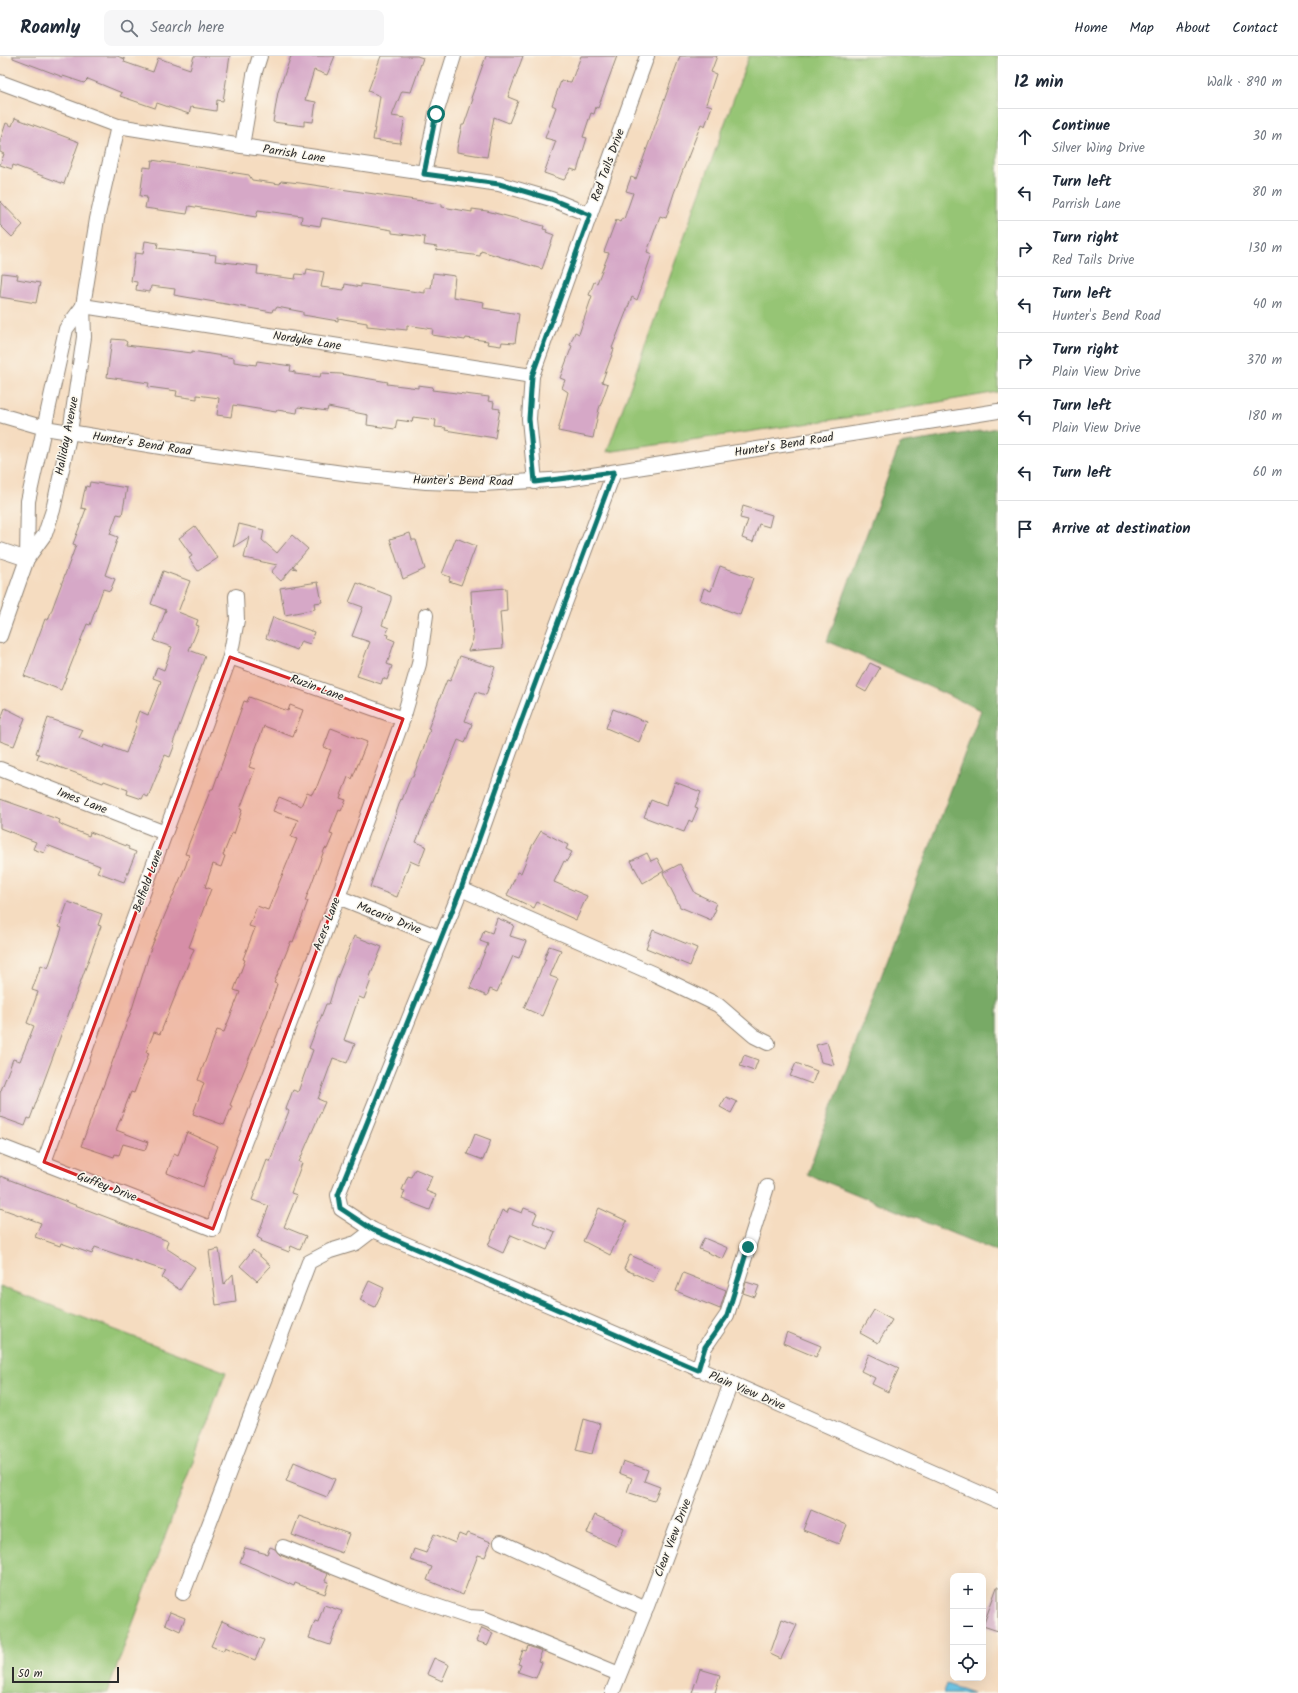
<!DOCTYPE html>
<html lang="en">
<head>
<meta charset="utf-8">
<style>
  body { margin:0; font-family:Kalam,sans-serif; background:#f6f6f7; color:#1f2937 }
  .controls { position:absolute; right:12px; bottom:12px; display:grid; overflow:hidden; border-radius:8px; box-shadow:0 4px 16px #0002 }
  .controls button { width:36px; height:36px; display:grid; place-items:center; padding:0; border:0; border-bottom:1px solid #e0e1e3; background:#fff; color:#1f2937; font:20px sans-serif }
  .scale { position:absolute; left:12px; bottom:10px; width:107px; box-sizing:border-box; padding-left:4px; border:2px solid #2b2b2b; border-top:0; font-size:11px; line-height:14px; white-space:nowrap; color:#2b2b2b; -webkit-text-stroke:3px #fbf7ec; paint-order:stroke }
  .stop { position:absolute; width:12px; height:12px; margin:-9px; border:3px solid #0f766e; border-radius:50%; background:#fff }
  .stop.end { background:#0f766e; border-color:#fff; box-shadow:0 1px 4px #0008 }
  .list { margin:0; padding:0; list-style:none }
  h2 { display:flex; justify-content:space-between; align-items:center; height:52px; margin:0; padding:0 16px; font-size:17px }
  h2 small { font-size:13px; font-weight:400; color:#747a83 }
  .list li { display:grid; grid-template-columns:26px 1fr auto; gap:12px; align-items:center; box-sizing:border-box; height:56px; padding:0 16px; border-top:1px solid #e0e1e3 }
  .list b { display:block; font-size:15px; white-space:nowrap }
  .list p { margin:0; font-size:13px; white-space:nowrap; color:#747a83 }
  .list em { font-size:13px; font-style:normal; color:#747a83 }
  .icon { flex:none; width:22px; height:22px; fill:none; stroke:currentColor; stroke-width:2; stroke-linecap:round; stroke-linejoin:round }
  .map { position:relative; flex:none; width:998px; height:1637px; overflow:hidden }
  header { display:flex; align-items:center; gap:24px; box-sizing:border-box; height:56px; padding:0 20px; background:#fff; border-bottom:1px solid #e0e1e3 }
  header strong { font-size:19px }
  nav { display:flex; gap:22px; margin-inline-start:auto; font-size:14px }
  .search { width:280px; height:36px; background:#f6f6f7; display:flex; align-items:center; gap:10px; box-sizing:border-box; padding:0 14px; border-radius:8px; color:#747a83; font-size:15px }
  main { display:flex }
  aside { flex:1; background:#fff }
  .map>svg:first-child { display:block }
  .green { fill:#96c574; stroke:#607850 }
  .forest { fill:#78aa66; stroke:#526a48 }
  .water { fill:#69c5e7; stroke:#4a7889 }
  .building { fill:#d6a8c7 }
  .lines { fill:none; stroke-linecap:round; stroke-linejoin:round }
  .minor-casing { stroke:#908476; stroke-width:16 }
  .minor { stroke:#fff; stroke-width:14 }
  .route { stroke:#0f766e; stroke-width:5 }
  .marked { fill:#d62828; fill-opacity:0.2; stroke:#d62828; stroke-width:3; stroke-linejoin:round }
  .labels { text-anchor:middle; dominant-baseline:central; stroke-width:3; stroke-linejoin:round; paint-order:stroke }
  .street-label { font-size:12px; fill:#2b2b2b; stroke:#fbf7ec }
</style>
</head>
<body>
<header>
<strong>Roamly</strong>
<div class="search"><svg class="icon" aria-label="search" viewBox="0 0 24 24"><circle cx="10" cy="10" r="6"/><path d="M15 15l6 6"/></svg>Search here</div>
<nav><a>Home</a><a>Map</a><a>About</a><a>Contact</a></nav>
</header>
<main>
<div class="map">
<svg width="998" height="1637" viewBox="0 0 998 1637">
  <rect width="100%" height="100%" fill="#fbf7ec"/>
  <filter id="ink" filterUnits="userSpaceOnUse"><feTurbulence type="fractalNoise" baseFrequency=".025" numOctaves="2"/><feDisplacementMap in="SourceGraphic" scale="8" xChannelSelector="R" yChannelSelector="G"/><feConvolveMatrix kernelMatrix="1 2 1 2 8 2 1 2 1" color-interpolation-filters="sRGB"/></filter>
  <filter id="wash" filterUnits="userSpaceOnUse"><feTurbulence type="fractalNoise" baseFrequency=".012" numOctaves="4" result="noise"/><feDisplacementMap in="SourceGraphic" scale="16" xChannelSelector="R" yChannelSelector="G"/><feGaussianBlur stdDeviation="0.9" result="paint"/><feColorMatrix in="noise" values="0 0 0 0 0 0 0 0 0 0 0 0 0 0 0 0 0 1.4 0 .05"/><feComposite in="paint" operator="in"/></filter>
  <g filter="url(#wash)">
    <rect width="100%" height="100%" fill="#f5dcc0"/>
    <g class="green">
      <polygon points="749,0 998,0 998,336 845,362 607,396"/>
      <polygon points="0,1230 226,1316 107,1637 0,1637"/>
    </g>
    <polygon class="forest" points="998,372 998,1196 807,1118 981,654 827,585 900,388"/>
    <polygon class="water" points="946,1628 973,1637 943,1637"/>
    <g id="blocks">
      <g class="building">
        <polygon points="13,0 117,0 125,3 124,6 153,16 158,2 190,13 194,0 230,0 223,45 217,44 216,55 191,51 189,58 157,47 155,52 120,40 122,37 88,23 84,27 63,20 63,21 13,2"/>
        <polygon points="291,0 335,0 327,19 314,14 305,44 316,46 313,66 304,65 304,70 273,66 278,36"/>
        <polygon points="381,0 417,0 423,2 411,36 402,35 392,60 405,62 400,87 373,84 380,40 368,35"/>
        <polygon points="486,0 523,0 508,41 518,45 509,67 494,61 487,101 457,96 457,92 462,69 464,69 473,43 471,42"/>
        <polygon points="581,0 617,0 598,52 596,51 594,58 591,57 583,81 587,82 577,115 571,113 564,124 544,117 556,85 545,82 556,51 552,49 561,25 571,26"/>
        <polygon points="680,0 717,0 711,16 716,18 706,48 712,50 705,70 701,68 674,137 666,162 660,160 647,196 652,198 640,233 641,233 637,244 632,241 612,292 614,293 602,326 608,328 599,353 593,382 558,375 568,336 562,332 565,324 560,322 572,290 570,289 575,276 579,278 592,240 589,239 594,226 597,227 609,197 604,196 616,164 620,166 622,162 624,163 633,137 626,135 631,121 636,123"/>
        <polygon points="15,62 79,86 64,128 13,109 12,113 0,109 4,98 0,96 0,85 6,67 12,70"/>
        <polygon points="152,104 249,119 252,124 280,128 281,125 300,127 442,148 442,151 472,156 472,153 487,155 544,170 543,173 547,174 546,176 554,179 542,213 481,195 480,200 436,194 437,191 424,189 425,181 392,177 392,174 322,162 320,170 301,167 302,160 258,154 256,161 189,150 187,158 145,152 147,141 140,140 144,111 151,112"/>
        <polygon points="0,145 23,169 12,181 0,169"/>
        <polygon points="145,185 158,187 157,192 216,199 215,205 258,210 257,218 295,223 296,218 306,219 307,213 324,216 321,231 344,234 345,228 361,231 361,228 425,237 425,232 431,232 433,217 455,220 453,241 484,246 483,252 519,258 515,287 502,286 501,290 487,288 488,285 466,282 465,284 432,279 433,273 407,269 407,274 367,270 367,267 338,262 338,265 303,259 303,256 277,251 276,253 273,253 272,256 174,239 175,233 151,230 150,236 136,234 137,226 131,225 135,197 143,198"/>
        <polygon points="2,217 18,219 17,223 40,227 36,247 0,241"/>
        <polygon points="112,283 124,284 127,286 126,289 192,297 192,295 234,302 234,306 256,309 257,305 291,310 290,315 295,316 295,318 320,321 321,317 341,318 388,326 387,328 418,332 418,329 433,331 432,334 489,341 488,345 494,346 493,352 500,353 495,382 445,374 446,372 435,371 436,364 413,361 412,366 397,364 395,373 367,369 368,359 328,351 327,355 298,351 297,357 277,354 276,356 233,349 231,361 217,359 219,342 197,339 197,343 176,340 177,335 148,331 149,327 107,321"/>
        <polygon points="90,426 127,432 122,459 117,458 110,478 118,481 105,519 115,523 110,535 103,533 90,569 87,568 61,634 24,620 45,563 48,564 76,489 73,488 86,453 81,452 84,437 86,430 89,431"/>
        <polygon points="743,450 772,459 769,471 759,468 753,486 742,482 748,464 740,462"/>
        <polygon points="239,468 264,474 262,484 277,497 292,479 308,493 293,510 297,513 292,512 281,525 271,516 277,509 244,502 249,481 233,491"/>
        <polygon points="195,470 218,502 198,515 189,502 192,500 179,482"/>
        <polygon points="410,477 412,484 416,484 425,513 403,523 390,483"/>
        <polygon points="456,482 476,490 461,529 449,525 450,521 442,518"/>
        <polygon points="720,510 753,522 740,559 700,544 704,532 711,535"/>
        <polygon points="163,515 190,525 178,556 198,564 196,569 199,570 189,594 205,600 173,687 175,688 170,701 165,699 148,741 144,739 142,743 127,738 128,734 104,725 103,727 37,703 39,698 36,697 48,662 83,674 79,682 104,692 105,689 126,697 137,667 135,666 139,655 148,659 158,634 161,625 153,622 157,611 164,614 172,591 154,585 166,554 151,548"/>
        <polygon points="318,526 322,546 314,547 315,553 285,559 280,532"/>
        <polygon points="357,527 391,540 391,544 382,569 389,572 386,578 389,579 388,582 395,585 387,608 392,610 387,624 383,622 381,628 357,620 370,586 352,580 363,551 349,546"/>
        <polygon points="506,532 507,555 500,556 503,592 468,595 473,583 471,535"/>
        <polygon points="273,561 314,576 310,588 301,585 297,594 266,582"/>
        <polygon points="460,600 495,611 486,639 476,636 465,665 472,668 465,687 458,684 416,786 426,790 419,809 410,805 397,841 370,831 401,743 402,744 411,721 413,721 430,674 428,673 435,654 447,624 450,625"/>
        <polygon points="870,607 880,612 866,636 857,631"/>
        <polygon points="249,641 288,655 290,649 303,654 293,681 264,670 249,711 255,713 240,753 242,754 234,778 232,777 223,799 225,800 221,811 213,808 205,831 211,833 189,891 194,893 160,978 154,976 146,996 149,997 134,1037 131,1036 116,1074 148,1086 145,1094 123,1088 119,1099 115,1098 114,1101 81,1090 132,953 151,892 186,809 189,799 185,798 189,787 211,733 213,733 244,645 247,646"/>
        <polygon points="5,652 25,662 14,690 0,685 0,665"/>
        <polygon points="613,653 647,666 639,686 606,672"/>
        <polygon points="331,672 367,686 352,723 348,721 340,742 346,744 341,755 339,754 331,774 330,778 333,779 327,793 325,792 305,845 308,845 293,886 291,885 274,927 277,928 267,958 230,1049 232,1050 224,1069 193,1058 204,1027 198,1024 217,974 224,976 240,936 234,934 245,904 243,903 255,872 249,870 257,850 268,854 297,783 291,781 298,764 273,755 279,741 301,750 307,736 312,738 315,732 316,733 331,694 324,691"/>
        <polygon points="675,726 701,736 695,751 698,752 692,766 689,764 684,776 644,761 651,744 666,750"/>
        <polygon points="0,743 60,764 59,767 64,770 89,780 90,776 129,791 128,793 136,796 124,826 97,816 100,810 47,789 44,797 33,793 36,786 0,772"/>
        <polygon points="541,775 568,789 566,793 572,796 566,806 564,805 554,826 587,840 576,864 537,846 534,852 507,839 518,816 521,817 532,790"/>
        <polygon points="647,797 651,805 657,802 664,815 643,827 631,805"/>
        <polygon points="680,808 695,837 716,847 714,852 716,853 711,864 680,851 663,817"/>
        <polygon points="68,846 102,858 98,869 101,870 30,1063 28,1062 25,1070 0,1061 0,1037 13,1003 20,1005 34,970 27,967 38,936 32,934 41,909 48,912 62,872 59,871"/>
        <polygon points="497,862 514,869 510,880 526,885 519,902 513,900 497,936 490,933 487,940 470,932 488,888 480,885 484,874 492,877"/>
        <polygon points="653,874 697,892 690,910 646,892"/>
        <polygon points="354,880 382,891 369,923 371,924 364,943 359,941 344,984 355,988 347,1007 333,1002 318,1043 325,1046 299,1106 302,1107 291,1137 297,1139 284,1171 306,1180 300,1194 291,1190 289,1196 261,1185 262,1184 257,1181 269,1150 252,1144 267,1104 270,1106 278,1083 289,1055 286,1053 293,1034 298,1036 313,994 309,992 326,948 329,948 337,922"/>
        <polygon points="549,890 561,894 550,920 558,923 542,960 524,952 546,903 544,903"/>
        <polygon points="827,986 834,1009 821,1006 818,995 816,989"/>
        <polygon points="744,999 758,1004 754,1015 740,1010"/>
        <polygon points="796,1007 817,1015 812,1028 790,1020"/>
        <polygon points="726,1041 737,1046 731,1057 720,1051"/>
        <polygon points="187,1076 218,1090 203,1131 167,1117 174,1097 178,1099"/>
        <polygon points="475,1078 491,1084 483,1104 467,1098"/>
        <polygon points="415,1113 432,1120 426,1135 436,1139 430,1154 402,1143 405,1135 402,1134 408,1120 411,1121"/>
        <polygon points="0,1120 168,1185 166,1192 195,1211 180,1234 162,1222 166,1215 95,1191 92,1198 61,1187 60,1190 35,1181 41,1167 0,1152"/>
        <polygon points="509,1152 522,1157 524,1152 537,1157 533,1167 555,1176 547,1194 511,1179 503,1197 488,1190 502,1154 507,1157"/>
        <polygon points="599,1152 627,1165 610,1199 583,1185"/>
        <polygon points="704,1182 728,1192 723,1203 699,1193"/>
        <polygon points="219,1193 224,1228 233,1218 236,1246 216,1249 209,1195"/>
        <polygon points="253,1194 271,1210 257,1225 240,1210"/>
        <polygon points="630,1199 659,1212 653,1226 624,1213"/>
        <polygon points="683,1217 726,1234 720,1253 676,1235"/>
        <polygon points="369,1225 384,1232 375,1251 360,1244"/>
        <polygon points="746,1226 759,1230 755,1241 743,1237"/>
        <polygon points="874,1254 892,1264 878,1287 860,1277"/>
        <polygon points="787,1276 821,1290 816,1301 783,1287"/>
        <polygon points="869,1298 899,1312 888,1336 872,1328 875,1322 861,1315"/>
        <polygon points="584,1363 600,1368 592,1398 576,1394"/>
        <polygon points="623,1405 648,1414 644,1425 660,1431 654,1445 627,1436 632,1422 619,1417"/>
        <polygon points="294,1406 335,1423 327,1441 286,1425"/>
        <polygon points="811,1454 847,1469 839,1488 803,1474"/>
        <polygon points="595,1459 624,1472 616,1490 587,1477"/>
        <polygon points="299,1460 349,1478 342,1497 292,1479"/>
        <polygon points="468,1477 491,1486 485,1501 478,1499 463,1539 427,1524 432,1511 410,1504 414,1493 426,1497 434,1478 455,1487 459,1478 466,1481"/>
        <polygon points="270,1491 275,1493 280,1499 328,1518 325,1525 329,1526 325,1538 295,1527 294,1530 240,1506 245,1492 267,1498"/>
        <polygon points="997,1531 998,1531 998,1575 983,1570"/>
        <polygon points="324,1549 342,1555 330,1589 309,1582 315,1565 318,1566"/>
        <polygon points="170,1556 185,1562 180,1575 165,1568"/>
        <polygon points="782,1563 797,1569 781,1603 770,1598"/>
        <polygon points="222,1565 264,1584 255,1604 225,1591 223,1595 211,1590"/>
        <polygon points="482,1572 493,1577 488,1589 476,1585"/>
        <polygon points="528,1590 542,1595 538,1605 542,1606 536,1622 518,1616 521,1609 518,1608 523,1594 526,1595"/>
        <polygon points="434,1602 449,1609 442,1625 427,1618"/>
        <polygon points="700,1613 720,1619 715,1637 692,1637"/>
      </g>
    </g>
  </g>
  <g filter="url(#ink)">
    <use href="#blocks" fill-opacity="0" stroke="#908476" stroke-width="1"/>
    <g class="lines">
      <g class="minor-casing">
        <g id="minor">
          <polyline points="0,26 118,70 242,90 499,128 551,143 590,159"/>
          <polyline points="242,90 254,19 260,0"/>
          <polyline points="424,118 436,58 454,0"/>
          <polyline points="83,250 532,320"/>
          <polyline points="0,359 45,372 179,394 357,419 426,426 483,428 567,423 998,355"/>
          <polyline points="614,416 517,676 461,833 338,1139 341,1153 373,1174 731,1327 998,1445"/>
          <polyline points="535,426 529,363 532,320 647,0"/>
          <polyline points="0,494 27,503"/>
          <polyline points="27,503 28,445 66,273 83,250"/>
          <polyline points="0,580 27,503 45,478 53,454 70,376 84,281 83,250 97,163 118,70"/>
          <polyline points="230,601 403,663"/>
          <polyline points="0,713 165,777"/>
          <polyline points="461,833 654,918 718,949 754,980 768,987"/>
          <polyline points="338,841 441,882"/>
          <polyline points="0,1090 213,1173 220,1150 338,841 403,663 419,608 426,559"/>
          <polyline points="44,1106 230,601 237,564 236,540"/>
          <polyline points="698,1314 705,1291 727,1259 767,1131"/>
          <polyline points="501,1486 646,1553"/>
          <polyline points="283,1491 401,1538 469,1561 483,1562 619,1618"/>
          <polyline points="183,1537 309,1206 330,1195 356,1187 373,1174"/>
          <polyline points="612,1637 646,1553 731,1327"/>
        </g>
      </g>
      <use href="#minor" class="minor"/>
    </g>
  </g>
  <g class="lines" filter="url(#ink)">
    <polyline class="route" points="436,58 424,118 499,128 551,143 590,159 532,320 529,363 535,426 614,416 517,676 461,833 338,1139 340,1152 373,1174 698,1314 705,1291 727,1260 748,1191"/>
  </g>
  <path class="marked" d="M230 601 403 663 213 1173 44 1106Z"/>
  <g class="labels">
    <g class="street-label">
      <text transform="translate(294 98) rotate(9)">Parrish Lane</text>
      <text transform="translate(608 109) rotate(-70)">Red Tails Drive</text>
      <text transform="translate(307 285) rotate(9)">Nordyke Lane</text>
      <text transform="translate(67 380) rotate(-79)">Halliday Avenue</text>
      <text transform="translate(142 388) rotate(9)">Hunter's Bend Road</text>
      <text transform="translate(784 389) rotate(-9)">Hunter's Bend Road</text>
      <text transform="translate(463 425) rotate(1)">Hunter's Bend Road</text>
      <text transform="translate(317 632) rotate(20)">Ruzin Lane</text>
      <text transform="translate(82 745) rotate(21)">Imes Lane</text>
      <text transform="translate(148 825) rotate(-70)">Belfield Lane</text>
      <text transform="translate(389 862) rotate(22)">Macario Drive</text>
      <text transform="translate(327 868) rotate(-69)">Acers Lane</text>
      <text transform="translate(107 1131) rotate(21)">Guffey Drive</text>
      <text transform="translate(747 1335) rotate(23)">Plain View Drive</text>
      <text transform="translate(673 1482) rotate(-69)">Clear View Drive</text>
    </g>
  </g>
</svg>
<div class="controls">
<button>+</button>
<button>−</button>
<button><svg class="icon" aria-label="locate" viewBox="0 0 24 24"><circle cx="12" cy="12" r="6"/><path d="M12 2v4M12 18v4M2 12h4M18 12h4"/></svg></button>
</div>
<div class="scale">50 m</div>
<div class="stop" style="left:436px;top:58px"></div>
<div class="stop end" style="left:748px;top:1191px"></div>
</div>
<aside>
<h2>12 min<small>Walk · 890 m</small></h2>
<ul class="list">
<li><svg class="icon" aria-label="ahead" viewBox="0 0 24 24"><path d="M12 20V5M6 11l6-6 6 6"/></svg><div><b>Continue</b><p>Silver Wing Drive</p></div><em>30 m</em></li>
<li><svg class="icon" aria-label="left" viewBox="0 0 24 24"><path d="M17 20v-9H6M10 6l-5 5 5 5"/></svg><div><b>Turn left</b><p>Parrish Lane</p></div><em>80 m</em></li>
<li><svg class="icon" aria-label="right" viewBox="0 0 24 24"><path d="M7 20v-9h11M14 6l5 5-5 5"/></svg><div><b>Turn right</b><p>Red Tails Drive</p></div><em>130 m</em></li>
<li><svg class="icon" aria-label="left" viewBox="0 0 24 24"><path d="M17 20v-9H6M10 6l-5 5 5 5"/></svg><div><b>Turn left</b><p>Hunter's Bend Road</p></div><em>40 m</em></li>
<li><svg class="icon" aria-label="right" viewBox="0 0 24 24"><path d="M7 20v-9h11M14 6l5 5-5 5"/></svg><div><b>Turn right</b><p>Plain View Drive</p></div><em>370 m</em></li>
<li><svg class="icon" aria-label="left" viewBox="0 0 24 24"><path d="M17 20v-9H6M10 6l-5 5 5 5"/></svg><div><b>Turn left</b><p>Plain View Drive</p></div><em>180 m</em></li>
<li><svg class="icon" aria-label="left" viewBox="0 0 24 24"><path d="M17 20v-9H6M10 6l-5 5 5 5"/></svg><div><b>Turn left</b></div><em>60 m</em></li>
<li><svg class="icon" aria-label="arrive" viewBox="0 0 24 24"><path d="M6 21V4h12l-3 4 3 4H6"/></svg><div><b>Arrive at destination</b></div></li>
</ul>
</aside>
</main>
</body>
</html>
